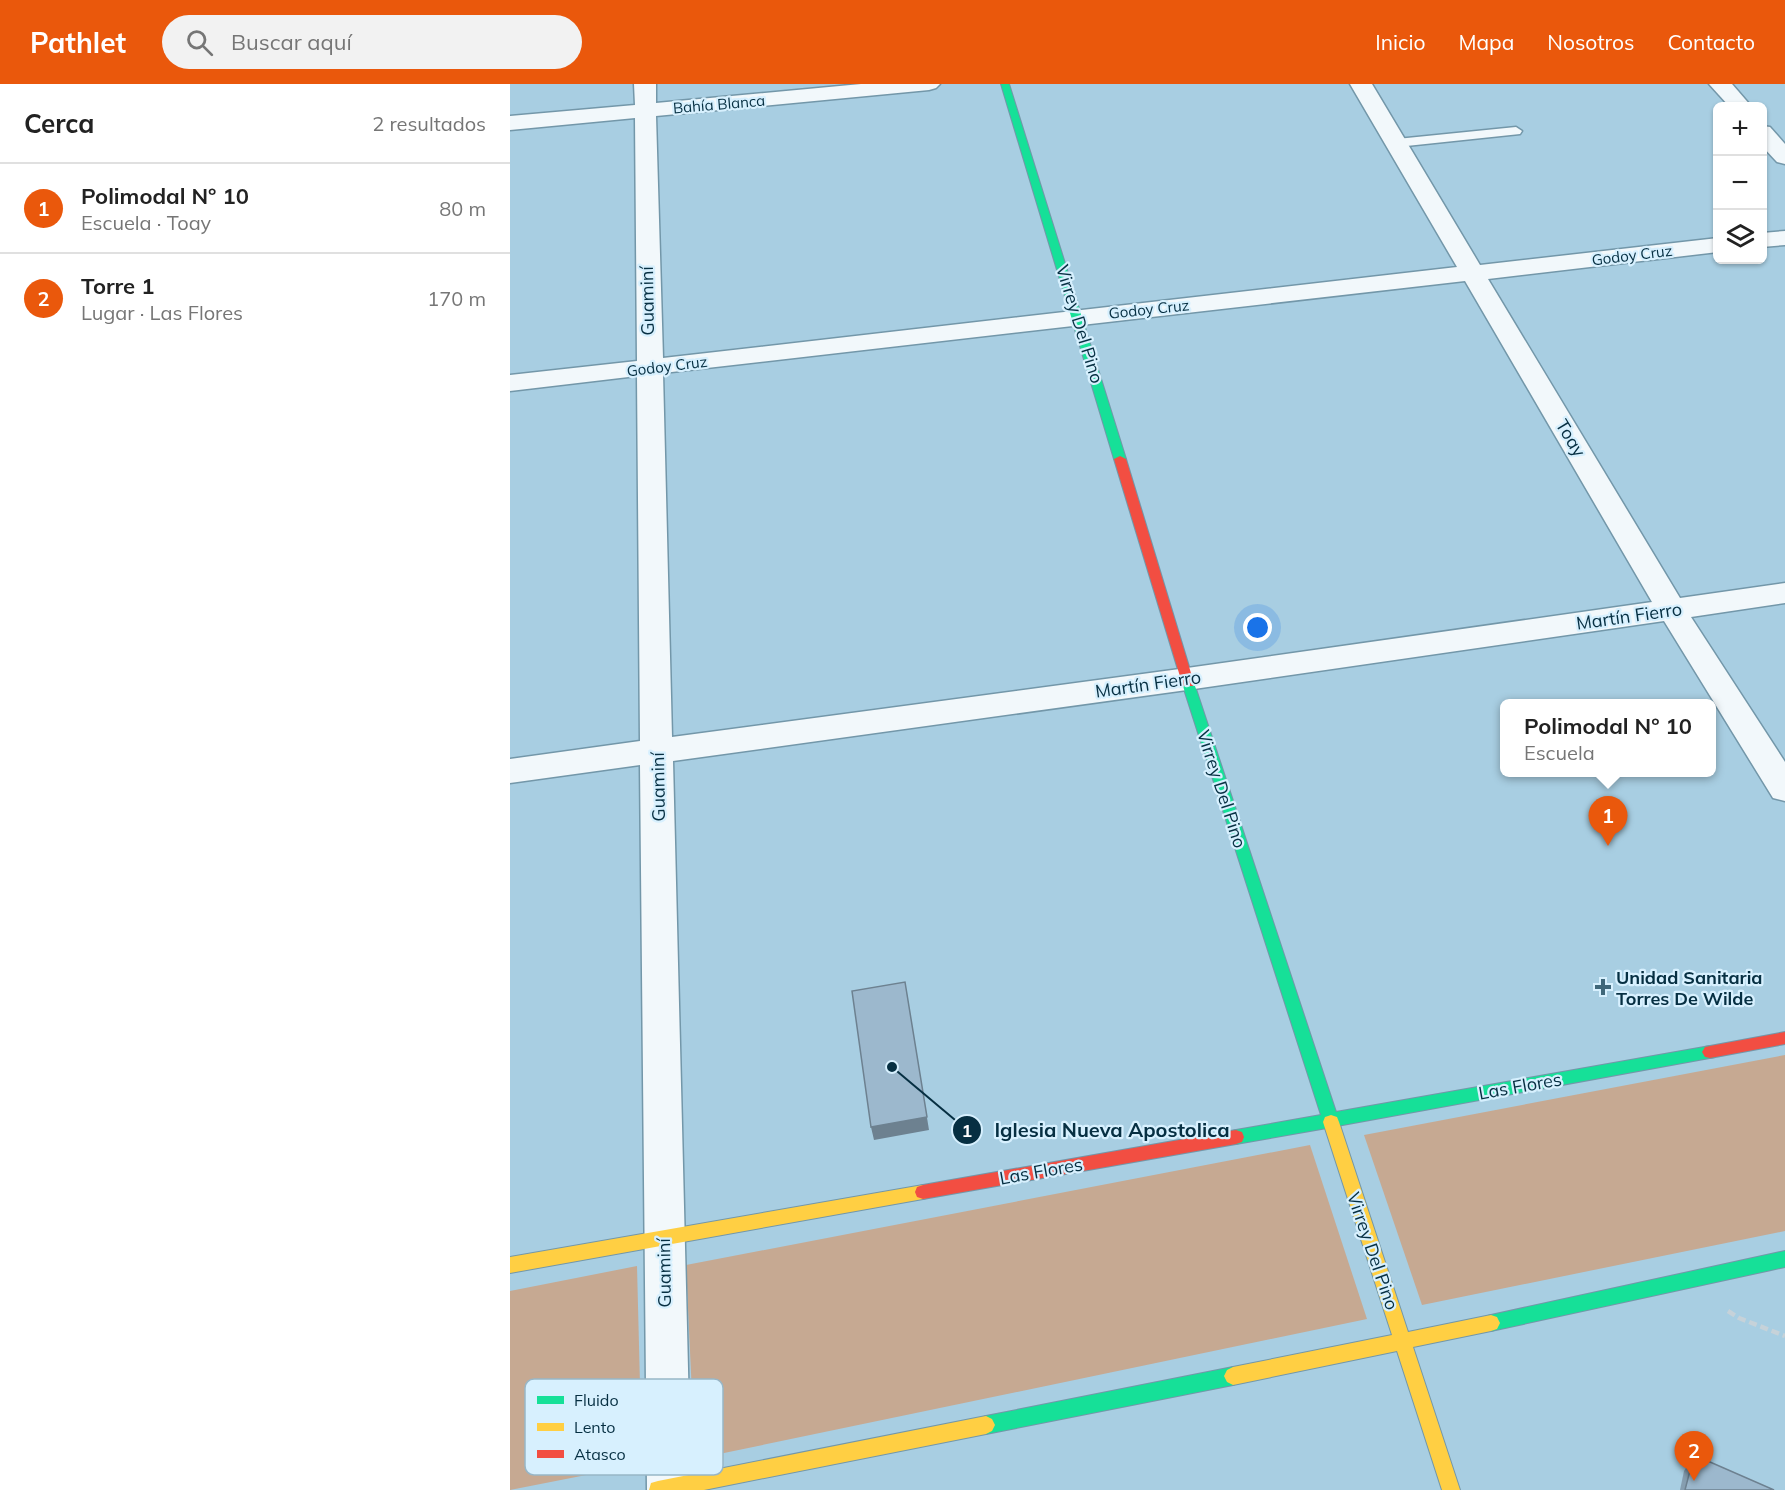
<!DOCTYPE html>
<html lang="es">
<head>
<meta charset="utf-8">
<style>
  body { margin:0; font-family:Mulish,sans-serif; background:#f2f2f2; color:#222 }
  .controls { position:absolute; right:18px; top:18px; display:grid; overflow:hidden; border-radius:9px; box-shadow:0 2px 4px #0004 }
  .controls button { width:54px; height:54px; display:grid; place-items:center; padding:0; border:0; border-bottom:2px solid #e0e0e0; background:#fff; color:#222; font:30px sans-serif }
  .you { position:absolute; left:748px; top:544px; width:21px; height:21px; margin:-15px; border:4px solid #fff; border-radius:50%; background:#1a73e8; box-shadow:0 0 0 9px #1a73e833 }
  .badge { display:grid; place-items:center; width:39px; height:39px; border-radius:50%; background:#ea580c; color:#fff; font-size:20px; font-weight:700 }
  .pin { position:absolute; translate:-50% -50px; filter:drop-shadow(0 2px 3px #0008) }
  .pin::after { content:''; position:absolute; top:32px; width:21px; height:18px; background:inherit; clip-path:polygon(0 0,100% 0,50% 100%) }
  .popup { position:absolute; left:990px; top:615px; width:216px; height:78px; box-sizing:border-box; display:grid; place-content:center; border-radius:9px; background:#fff; filter:drop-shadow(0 2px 4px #0005); font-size:20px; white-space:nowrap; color:#767676 }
  .popup b { font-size:22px; color:#222 }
  .popup::after { content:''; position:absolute; left:50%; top:100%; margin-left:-12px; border:12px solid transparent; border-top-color:#fff }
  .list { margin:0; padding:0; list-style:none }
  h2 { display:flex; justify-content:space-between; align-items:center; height:78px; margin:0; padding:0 24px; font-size:26px }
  h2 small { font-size:20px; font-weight:400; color:#767676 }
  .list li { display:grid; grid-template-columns:39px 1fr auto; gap:18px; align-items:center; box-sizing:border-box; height:90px; padding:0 24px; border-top:2px solid #e0e0e0 }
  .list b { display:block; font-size:22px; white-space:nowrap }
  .list p { margin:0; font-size:20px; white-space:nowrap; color:#767676 }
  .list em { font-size:20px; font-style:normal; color:#767676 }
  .icon { flex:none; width:33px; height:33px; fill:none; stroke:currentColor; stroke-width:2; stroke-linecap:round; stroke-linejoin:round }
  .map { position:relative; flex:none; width:1275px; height:1406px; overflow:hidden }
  header { display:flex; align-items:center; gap:36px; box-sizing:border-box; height:84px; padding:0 30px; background:#ea580c; color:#fff }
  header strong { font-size:28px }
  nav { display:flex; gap:33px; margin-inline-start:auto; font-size:21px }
  .search { width:420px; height:54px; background:#f2f2f2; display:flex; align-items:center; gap:15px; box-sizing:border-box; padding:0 21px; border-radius:33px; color:#767676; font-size:22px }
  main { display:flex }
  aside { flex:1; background:#fff }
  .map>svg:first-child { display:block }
  .green { fill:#c6a992 }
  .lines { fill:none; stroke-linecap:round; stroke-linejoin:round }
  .lane-casing { stroke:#7397a9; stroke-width:3 }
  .street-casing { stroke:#7397a9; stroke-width:3 }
  .fast-casing { stroke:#7397a9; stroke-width:2 }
  .slow-casing { stroke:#7397a9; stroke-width:2 }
  .jam-casing { stroke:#7397a9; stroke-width:2 }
  .path { stroke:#c6d2d9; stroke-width:4.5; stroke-dasharray:8 4; stroke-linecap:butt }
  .lane { fill:#f2f8fb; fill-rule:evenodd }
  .street { fill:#f2f8fb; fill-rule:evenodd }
  .fast { fill:#16e098; fill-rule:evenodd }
  .slow { fill:#ffcf43; fill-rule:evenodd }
  .jam { fill:#f24e42; fill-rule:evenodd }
  .wall { fill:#869eb0 }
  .shaded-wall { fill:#6d8190 }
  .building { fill:#9cb8cd; stroke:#6d8190; stroke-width:1.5 }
  .poi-dot { fill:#3f677a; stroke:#d7f0fe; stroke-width:2 }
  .labels { text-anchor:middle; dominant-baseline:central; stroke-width:4.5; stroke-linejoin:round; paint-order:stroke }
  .far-street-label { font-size:15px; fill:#062f42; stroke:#d7f0fe }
  .street-label { font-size:18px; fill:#062f42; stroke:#d7f0fe }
  .poi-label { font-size:18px; font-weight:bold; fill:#062f42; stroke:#d7f0fe; text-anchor:start }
  .key { fill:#d7f0fe; stroke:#98b6c6; stroke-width:1.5 }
  .key-label { font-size:16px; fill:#062f42 }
  .leader { fill:none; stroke:#062f42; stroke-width:2 }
  .callout-dot { fill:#062f42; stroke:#d7f0fe; stroke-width:2 }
  .mark-label { font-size:18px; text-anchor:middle; font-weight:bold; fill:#fff }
  .callout-label { font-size:20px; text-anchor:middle; font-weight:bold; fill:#062f42; stroke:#d7f0fe; stroke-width:4.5; stroke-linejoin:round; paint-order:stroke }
</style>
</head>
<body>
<header>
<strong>Pathlet</strong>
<div class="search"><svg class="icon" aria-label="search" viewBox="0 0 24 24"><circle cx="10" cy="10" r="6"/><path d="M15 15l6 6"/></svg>Buscar aquí</div>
<nav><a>Inicio</a><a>Mapa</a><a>Nosotros</a><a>Contacto</a></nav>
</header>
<main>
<aside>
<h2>Cerca<small>2 resultados</small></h2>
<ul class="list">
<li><span class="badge">1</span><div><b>Polimodal N° 10</b><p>Escuela · Toay</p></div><em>80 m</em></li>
<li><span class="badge">2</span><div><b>Torre 1</b><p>Lugar · Las Flores</p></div><em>170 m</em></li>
</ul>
</aside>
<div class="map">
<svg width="1275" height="1406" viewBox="0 0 1275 1406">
  <rect width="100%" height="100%" fill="#a8cee2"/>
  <g class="green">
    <polygon points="1275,971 1275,1147 912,1221 854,1051"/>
    <polygon points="800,1061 857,1235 185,1375 176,1181"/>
    <polygon points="127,1182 132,1380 0,1406 0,1207"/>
  </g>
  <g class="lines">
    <g class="lane-casing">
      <polygon id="lane" points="1006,43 1012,47 1010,50 887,63 881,59 887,55"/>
    </g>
    <g class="street-casing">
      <g id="street">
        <path d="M124 0H146V19L351 0H430L426 4 419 6 146 32 153 274 947 183 840 0H862L970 181 1208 154V168L978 195 1170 514 1275 499V519L1181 533 1275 678V717L1263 714 1154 537 677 606 163 677 181 1406H137L130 681 0 699V675L130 657 127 292 0 307V291L127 277 125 34 0 46V32L125 21ZM955 197 1142 518 677 584 162 653 153 289Z"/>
        <polygon points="1199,0 1222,0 1241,22 1219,22"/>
        <polygon points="1252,42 1260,43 1275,60 1275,80 1267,78 1252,62"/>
        <polygon points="1275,147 1275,161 1252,163 1252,149"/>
      </g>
    </g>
    <g class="fast-casing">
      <g id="fast">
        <polygon points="491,0 499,0 616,375 614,377 610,378 604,375"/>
        <polygon points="678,595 684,599 826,1028 1200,962 1205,963 1208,968 1205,973 827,1042 821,1045 817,1044 726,1060 720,1058 718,1053 720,1048 726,1046 811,1031 672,599"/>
        <polygon points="1275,1167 1275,1183 981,1247 975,1245 972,1239 975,1233 981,1231"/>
        <polygon points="723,1283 729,1286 732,1292 729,1298 723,1301 476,1350 470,1347 467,1341 470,1335 476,1332"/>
      </g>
    </g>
    <g class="slow-casing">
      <g id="slow">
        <polygon points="821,1031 827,1033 829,1038 898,1248 981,1231 987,1233 990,1239 987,1245 981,1247 903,1263 950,1406 932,1406 887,1267 723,1301 717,1298 714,1292 717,1286 723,1283 882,1251 813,1038 815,1033"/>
        <polygon points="413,1101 419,1103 421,1108 419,1113 413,1115 0,1189 0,1173"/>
        <polygon points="476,1332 482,1335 485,1341 482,1347 476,1350 194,1406 139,1406 141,1399 148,1397"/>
      </g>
    </g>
    <g class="jam-casing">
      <g id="jam">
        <polygon points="610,372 616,375 684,599 683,602 673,602 672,599 604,375"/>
        <polygon points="1275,948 1275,960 1200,974 1195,973 1192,968 1195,963 1200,962"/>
        <polygon points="726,1046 732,1048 734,1053 732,1058 726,1060 413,1115 407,1113 405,1108 407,1103 413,1101"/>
      </g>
    </g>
    <polyline class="path" points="1218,1227 1229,1234 1275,1252"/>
    <use href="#lane" class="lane"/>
    <use href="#street" class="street"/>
    <use href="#fast" class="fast"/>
    <use href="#slow" class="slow"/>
    <use href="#jam" class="jam"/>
  </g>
  <polygon class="wall" points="1184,1371 1264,1406 1170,1406 1174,1387"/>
  <polygon class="shaded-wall" points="395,898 419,1046 364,1056 361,1043"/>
  <g class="building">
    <polygon points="395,898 417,1033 361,1043 342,907"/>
    <polygon points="1184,1371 1264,1406 1175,1406"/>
  </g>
  <path class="poi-dot" d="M1090 894h6v6h6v6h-6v6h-6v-6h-6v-6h6z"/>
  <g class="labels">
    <g class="far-street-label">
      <text transform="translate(209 20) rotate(-5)">Bahía Blanca</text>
      <text transform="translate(1122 171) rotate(-7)">Godoy Cruz</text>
      <text transform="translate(639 225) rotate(-6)">Godoy Cruz</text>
      <text transform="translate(157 282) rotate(-7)">Godoy Cruz</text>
    </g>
    <g class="street-label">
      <text transform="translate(137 217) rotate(-91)">Guaminí</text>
      <text transform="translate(570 240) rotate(73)">Virrey Del Pino</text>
      <text transform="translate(1061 354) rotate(59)">Toay</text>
      <text transform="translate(1119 532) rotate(-8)">Martín Fierro</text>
      <text transform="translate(638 600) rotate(-8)">Martín Fierro</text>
      <text transform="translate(148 703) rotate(-91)">Guaminí</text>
      <text transform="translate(712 705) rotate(72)">Virrey Del Pino</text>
      <text transform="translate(1010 1002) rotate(-10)">Las Flores</text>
      <text transform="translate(531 1087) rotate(-10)">Las Flores</text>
      <text transform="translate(863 1167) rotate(71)">Virrey Del Pino</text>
      <text transform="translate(154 1189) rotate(-91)">Guaminí</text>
    </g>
    <g class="poi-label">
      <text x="1106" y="893">Unidad Sanitaria<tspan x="1106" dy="21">Torres De Wilde</tspan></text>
    </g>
  </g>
  <rect x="15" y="1295" width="198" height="96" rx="9" class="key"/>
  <rect x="27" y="1312" width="27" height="8" fill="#16e098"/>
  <rect x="27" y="1339" width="27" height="8" fill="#ffcf43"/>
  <rect x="27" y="1366" width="27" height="8" fill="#f24e42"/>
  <g class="key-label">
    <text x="64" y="1322">Fluido</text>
    <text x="64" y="1349">Lento</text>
    <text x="64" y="1376">Atasco</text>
  </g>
  <path class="leader" d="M382 983L457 1046"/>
  <g class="callout-dot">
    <circle cx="382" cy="983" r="6"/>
    <circle cx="457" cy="1046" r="15"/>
  </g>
  <g class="mark-label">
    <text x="457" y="1053">1</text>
  </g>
  <g class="callout-label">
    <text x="602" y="1053">Iglesia Nueva Apostolica</text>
  </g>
</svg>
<div class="controls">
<button>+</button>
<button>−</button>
<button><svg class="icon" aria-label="layers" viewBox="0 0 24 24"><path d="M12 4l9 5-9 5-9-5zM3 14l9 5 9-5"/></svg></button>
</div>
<div class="you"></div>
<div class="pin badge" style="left:1098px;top:762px">1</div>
<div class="popup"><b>Polimodal N° 10</b>Escuela</div>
<div class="pin badge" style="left:1184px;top:1397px">2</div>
</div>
</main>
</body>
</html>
